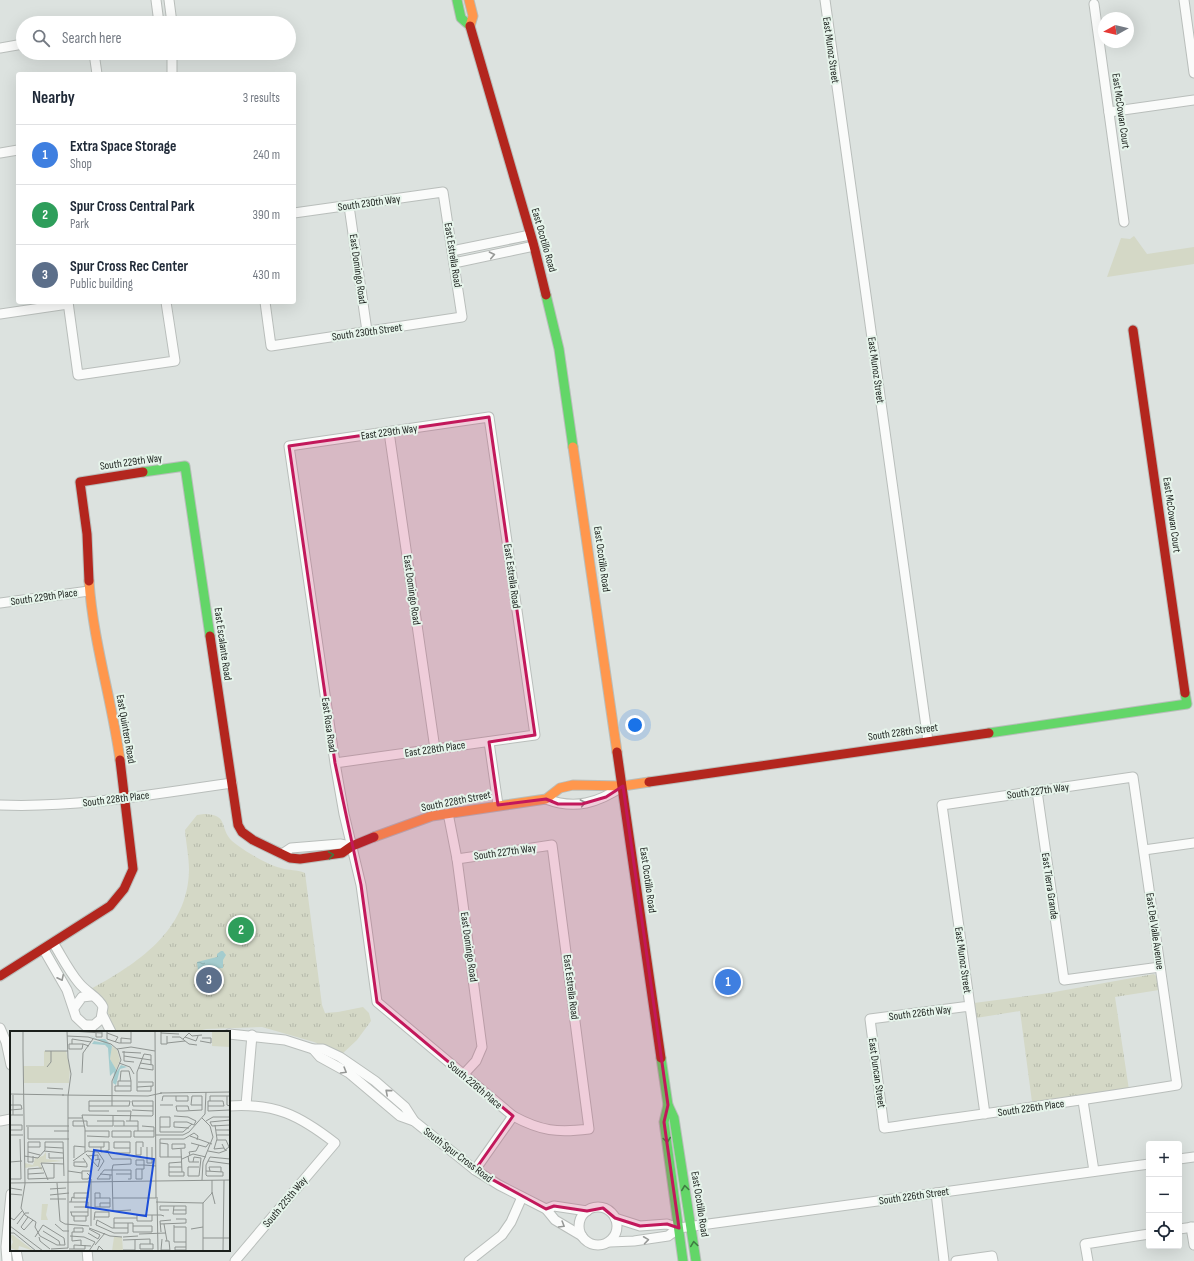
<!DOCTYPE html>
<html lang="en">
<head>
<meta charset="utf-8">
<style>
  body { margin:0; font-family:"Sofia Sans Condensed",sans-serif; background:#f6f6f7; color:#1f2937 }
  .controls { position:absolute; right:12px; bottom:12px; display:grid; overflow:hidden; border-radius:4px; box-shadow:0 4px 16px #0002 }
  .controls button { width:36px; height:36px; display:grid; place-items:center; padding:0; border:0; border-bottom:1px solid #e0e1e3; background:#fff; color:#1f2937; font:20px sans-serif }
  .compass { position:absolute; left:1098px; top:12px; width:36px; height:36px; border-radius:50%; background:#fff; box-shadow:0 4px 16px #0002; rotate:262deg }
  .you { position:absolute; left:635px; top:725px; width:14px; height:14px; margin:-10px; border:3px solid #fff; border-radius:50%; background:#1a73e8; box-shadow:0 0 0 6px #1a73e833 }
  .badge { display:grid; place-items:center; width:26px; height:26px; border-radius:50%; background:#0b8043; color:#fff; font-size:13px; font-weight:700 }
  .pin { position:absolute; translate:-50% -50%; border:2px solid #fff; box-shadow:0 1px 4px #0006 }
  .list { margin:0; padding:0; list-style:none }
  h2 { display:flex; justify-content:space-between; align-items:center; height:52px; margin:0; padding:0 16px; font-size:17px }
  h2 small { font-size:13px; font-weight:400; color:#747a83 }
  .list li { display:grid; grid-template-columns:26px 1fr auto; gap:12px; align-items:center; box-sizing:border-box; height:60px; padding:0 16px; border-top:1px solid #e0e1e3 }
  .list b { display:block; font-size:15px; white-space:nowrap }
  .list p { margin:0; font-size:13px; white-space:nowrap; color:#747a83 }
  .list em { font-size:13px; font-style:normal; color:#747a83 }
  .icon { flex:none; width:22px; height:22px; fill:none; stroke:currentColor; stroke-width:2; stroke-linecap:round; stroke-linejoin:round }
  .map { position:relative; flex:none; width:1194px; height:1261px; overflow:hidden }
  .search { position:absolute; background:#fff; box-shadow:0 4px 16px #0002; left:16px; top:16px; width:280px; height:44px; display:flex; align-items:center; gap:10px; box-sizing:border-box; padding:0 14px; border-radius:22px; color:#747a83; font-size:15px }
  .panel { position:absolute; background:#fff; box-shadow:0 4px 16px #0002; left:16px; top:72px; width:280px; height:232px; border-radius:4px }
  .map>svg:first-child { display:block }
  .grass { fill:#d4d8c6 }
  .park { fill:url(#park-tufts) }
  .water { fill:url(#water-ripples) }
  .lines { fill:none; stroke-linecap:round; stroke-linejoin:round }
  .street-casing { stroke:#b9bebb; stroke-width:11 }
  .fast-casing { stroke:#b9bebb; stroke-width:11 }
  .slow-casing { stroke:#b9bebb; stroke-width:11 }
  .jam-casing { stroke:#b9bebb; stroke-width:11 }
  .street { stroke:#fafbfa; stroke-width:9 }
  .fast { stroke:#63d668; stroke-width:9 }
  .slow { stroke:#ff974d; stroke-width:9 }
  .jam { stroke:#b3261e; stroke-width:9 }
  .oneway { stroke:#969896 }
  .oneway2 { stroke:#3f7b42 }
  .marked { fill:#c2185b; fill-opacity:0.2; stroke:#c2185b; stroke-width:3; stroke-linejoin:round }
  .labels { text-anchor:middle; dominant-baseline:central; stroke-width:4; stroke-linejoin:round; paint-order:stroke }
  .street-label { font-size:11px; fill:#1b201c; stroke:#e6f4eb }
  .inset-road { fill:none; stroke:#8f9491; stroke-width:1 }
  .view { fill:#1d4ed8; fill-opacity:0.15; stroke:#1d4ed8; stroke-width:2 }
  .inset-edge { fill:none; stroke:#1b201c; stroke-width:2 }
</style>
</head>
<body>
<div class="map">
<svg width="1194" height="1261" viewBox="0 0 1194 1261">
  <defs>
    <pattern id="park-tufts" width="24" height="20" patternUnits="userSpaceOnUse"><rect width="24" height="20" fill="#d4d8c6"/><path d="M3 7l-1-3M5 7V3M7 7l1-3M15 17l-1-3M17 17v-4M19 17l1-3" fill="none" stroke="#b5b9aa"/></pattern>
    <pattern id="water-ripples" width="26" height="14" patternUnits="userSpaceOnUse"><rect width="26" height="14" fill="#a4ccce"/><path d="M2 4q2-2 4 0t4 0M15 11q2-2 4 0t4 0" fill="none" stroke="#8dafb0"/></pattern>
  </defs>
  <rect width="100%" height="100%" fill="#dce2df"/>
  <polygon class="grass" points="1134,236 1147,254 1194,247 1194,264 1107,277 1121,238 1130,239"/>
  <g class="park">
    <path d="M204 814C229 814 219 828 232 841 243 850 267 865 281 868 290 871 296 869 305 873L322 1005 325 1013 338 1012 363 1007 369 1013 371 1021 357 1040 342 1054 314 1042 262 1027 206 1029 194 1032H114C108 1011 106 1004 89 990 137 964 188 931 189 870 189 857 186 843 185 830L197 815Z"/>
    <polygon points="1154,974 1157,977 1159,990 1115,997 1129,1090 1032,1102 1020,1011 976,1018 974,1003 1049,993"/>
  </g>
  <polygon class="water" points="221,951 223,951 226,955 223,960 223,968 198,970 197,962 217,957 217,954"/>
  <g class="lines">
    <g class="street-casing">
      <g id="street">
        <polyline points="156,0 159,23"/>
        <polyline points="169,0 172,23"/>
        <polyline points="825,0 928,741"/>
        <polyline points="1184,0 1194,73"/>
        <polyline points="1094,4 1124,222"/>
        <polyline points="0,48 23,44"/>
        <polyline points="94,53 97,74"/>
        <polyline points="172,53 172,74"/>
        <polyline points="1109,112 1194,100"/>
        <polyline points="0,153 18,150"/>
        <polyline points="349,206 367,331"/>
        <polyline points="452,251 530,235"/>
        <polyline points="454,263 534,246"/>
        <polyline points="68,302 78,375 175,361 166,302"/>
        <polyline points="265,302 271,346 462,317 443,192 294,213"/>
        <polyline points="0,314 68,304"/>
        <polyline points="389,432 435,749"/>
        <polyline points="0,603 89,591"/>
        <polyline points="489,742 498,805"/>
        <path d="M335 763 535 735 489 417 289 446 335 763 344 814 361 885 377 1002 513 1116C541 1131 557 1133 589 1129L552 845 457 859"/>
        <polyline points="1037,791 1064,980 1160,967"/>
        <path d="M546 799C575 810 598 803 623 786"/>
        <path d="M0 805C79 808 154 794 232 783"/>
        <polyline points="448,813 457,859 482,1047 476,1061 463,1075"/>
        <polyline points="1144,850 1194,843"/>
        <polyline points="282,854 291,848 340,844 352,846"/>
        <path d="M54 944C62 957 69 971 79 983 87 993 99 997 103 1007L101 1019 94 1025H86"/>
        <polyline points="44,950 67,990 76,1017 92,1032"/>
        <path d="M970 1006 870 1019 884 1128C982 1114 1080 1101 1177 1085L1133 777 942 805 985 1114"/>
        <polyline points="74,1008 82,997 91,996"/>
        <polyline points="103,1016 111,1032"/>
        <polyline points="0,1028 6,1042 11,1065"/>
        <polyline points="229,1034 285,1040 313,1049 323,1049 340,1057 375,1081 405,1107 414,1121"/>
        <polyline points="313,1049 320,1057 349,1073 400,1116 414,1121 475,1170 499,1185 546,1209 555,1220 582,1236"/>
        <polyline points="1083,1101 1094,1171"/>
        <polyline points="246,1105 252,1035"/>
        <path d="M229 1106C275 1103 299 1115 335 1143L235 1261"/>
        <polyline points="0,1121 11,1119"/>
        <polyline points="1179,1159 1194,1157"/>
        <polyline points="475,1170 513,1116"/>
        <polyline points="936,1193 944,1261"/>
        <circle cx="598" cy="1226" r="19"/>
        <polyline points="546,1209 554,1206 587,1211"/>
        <polyline points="615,1218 640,1226 667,1224 679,1228 1149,1164"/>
        <polyline points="1191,1227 1194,1245"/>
        <polyline points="1179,1229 1194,1227"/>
        <polyline points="610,1242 634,1241 668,1236 679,1228"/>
        <polyline points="16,1250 18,1261"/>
        <polyline points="87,1250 88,1261"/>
        <polyline points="7,1261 6,1247 11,1194"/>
        <polyline points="469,1261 502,1235 511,1222 522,1197"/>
        <polyline points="956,1261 992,1256 993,1261"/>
        <polyline points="1088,1261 1085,1244 1149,1234"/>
      </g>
    </g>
    <g class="fast-casing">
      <g id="fast">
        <polyline points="457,0 461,18 470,26"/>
        <polyline points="546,295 559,349 573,447"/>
        <polyline points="143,472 185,466 210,636"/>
        <polyline points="989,733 1187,704 1185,693"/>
        <polyline points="661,1058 668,1105 674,1118 696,1261"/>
        <polyline points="668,1105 664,1122 683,1261"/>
      </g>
    </g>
    <g class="slow-casing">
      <g id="slow">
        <polyline points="469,0 473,16 470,26"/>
        <polyline points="573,447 617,752"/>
        <path d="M89 581C93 642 112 700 120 760"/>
        <polyline points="374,837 432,816 546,799 560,788 573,785 623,786 649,782"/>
      </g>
    </g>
    <g class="jam-casing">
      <g id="jam">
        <polyline points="470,26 534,246 546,295"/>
        <polyline points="1133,330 1185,693"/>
        <polyline points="89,581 87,534 80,482 143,472"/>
        <polyline points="210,636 238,825 242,832 253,840 290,858 300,859 342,853 352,846 374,837"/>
        <polyline points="617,752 661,1058"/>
        <polyline points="649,782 989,733"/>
        <polyline points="0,976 110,906 124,889 133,869 120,760"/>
      </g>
    </g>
    <use href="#street" class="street"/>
    <use href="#fast" class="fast"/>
    <use href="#slow" class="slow"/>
    <use href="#jam" class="jam"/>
  </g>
  <defs><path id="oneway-chevron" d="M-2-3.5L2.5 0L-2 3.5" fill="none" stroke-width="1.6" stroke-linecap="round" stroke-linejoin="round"/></defs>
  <g class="oneway">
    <use href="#oneway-chevron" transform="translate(492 255) rotate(-12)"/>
    <use href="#oneway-chevron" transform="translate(583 803) rotate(-11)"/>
    <use href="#oneway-chevron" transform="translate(61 978) rotate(64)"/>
    <use href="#oneway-chevron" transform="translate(344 1071) rotate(31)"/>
    <use href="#oneway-chevron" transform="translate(388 1092) rotate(-139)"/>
    <use href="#oneway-chevron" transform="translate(562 1225) rotate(31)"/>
    <use href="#oneway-chevron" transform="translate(646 1240) rotate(-8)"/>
  </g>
  <g class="oneway2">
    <use href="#oneway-chevron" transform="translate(331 855) rotate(-9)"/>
    <use href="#oneway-chevron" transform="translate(667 1140) rotate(82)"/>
    <use href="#oneway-chevron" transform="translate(685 1188) rotate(-98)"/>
    <use href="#oneway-chevron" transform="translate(694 1244) rotate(-98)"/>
  </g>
  <path class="marked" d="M489 417 535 735 489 742 498 805 546 799 558 804H582L606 797 623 786 668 1105 664 1122 679 1228 667 1224 640 1226 615 1218 603 1208 587 1211 554 1206 546 1209 475 1170 513 1116 377 1002 361 885 335 763 289 446Z"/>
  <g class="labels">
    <g class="street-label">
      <text transform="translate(831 50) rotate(82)">East Munoz Street</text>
      <text transform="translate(1121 111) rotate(82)">East McCowan Court</text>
      <text transform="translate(369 203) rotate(-8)">South 230th Way</text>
      <text transform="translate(544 240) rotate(74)">East Ocotillo Road</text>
      <text transform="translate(453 255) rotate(81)">East Estrella Road</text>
      <text transform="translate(358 269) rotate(82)">East Domingo Road</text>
      <text transform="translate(367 332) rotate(-8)">South 230th Street</text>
      <text transform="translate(876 370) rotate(82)">East Munoz Street</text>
      <text transform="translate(389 432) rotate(-8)">East 229th Way</text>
      <text transform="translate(131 462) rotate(-8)">South 229th Way</text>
      <text transform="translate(1172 515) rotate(82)">East McCowan Court</text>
      <text transform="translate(602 559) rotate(82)">East Ocotillo Road</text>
      <text transform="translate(512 576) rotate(82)">East Estrella Road</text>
      <text transform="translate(412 590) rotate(82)">East Domingo Road</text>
      <text transform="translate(44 597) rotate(-8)">South 229th Place</text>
      <text transform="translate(223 644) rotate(82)">East Escalante Road</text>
      <text transform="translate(329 725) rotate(82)">East Rosa Road</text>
      <text transform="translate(126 729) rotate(80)">East Quintero Road</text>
      <text transform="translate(903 732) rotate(-8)">South 228th Street</text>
      <text transform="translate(435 749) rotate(-8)">East 228th Place</text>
      <text transform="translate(1038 791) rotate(-8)">South 227th Way</text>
      <text transform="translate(116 799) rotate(-7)">South 228th Place</text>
      <text transform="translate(456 801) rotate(-11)">South 228th Street</text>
      <text transform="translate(505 852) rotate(-8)">South 227th Way</text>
      <text transform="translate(648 880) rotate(82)">East Ocotillo Road</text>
      <text transform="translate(1050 886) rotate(82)">East Tierra Grande</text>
      <text transform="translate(1155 931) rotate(82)">East Del Valle Avenue</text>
      <text transform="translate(469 947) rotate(82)">East Domingo Road</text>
      <text transform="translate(963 960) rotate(82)">East Munoz Street</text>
      <text transform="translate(571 987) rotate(83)">East Estrella Road</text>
      <text transform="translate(920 1013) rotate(-7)">South 226th Way</text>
      <text transform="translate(877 1073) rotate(82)">East Duncan Street</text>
      <text transform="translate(475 1085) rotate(40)">South 226th Place</text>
      <text transform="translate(1031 1108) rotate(-8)">South 226th Place</text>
      <text transform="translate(458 1155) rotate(37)">South Spur Cross Road</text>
      <text transform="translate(914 1196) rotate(-8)">South 226th Street</text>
      <text transform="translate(285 1202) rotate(-50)">South 225th Way</text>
      <text transform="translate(700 1204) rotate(81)">East Ocotillo Road</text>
    </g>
  </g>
  <g transform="translate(10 1031)">
    <rect width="220" height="220" fill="#dce2df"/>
    <path d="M202 0H220V16L202 15ZM32 173H38L36 184 38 189H31ZM0 204H3L24 220 9 215 8 220 0 217 3 211Z" fill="#d4d8c6"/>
    <path d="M102 15 107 19 110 29 106 39 100 28ZM34 20H56L60 37 59 52H14L13 35H34ZM36 121V128L53 130 30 132 33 141 28 135 15 137V132L23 134 25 127 33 125ZM104 206H112L113 220H102Z" fill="#d4d8c6"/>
    <path d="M78 3 86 8H95L102 15 100 28 107 40 111 34 117 36 110 38 106 54 103 52 104 41 100 45 98 17 95 14 82 13 84 10 94 12Z" fill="#a4ccce"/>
    <path class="inset-road" d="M13 0V20M57 0 58 27 61 43 58 65V217M61 0 92 2M97 0V8L109 12H121V0M145 0 146 167M151 0V13H157V5M86 2V6H92V0M97 2 108 6 105 11M151 2 169 3M57 5 78 6 101 13 108 19 111 29 102 50V75M162 6H170L179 13 187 14M175 6 186 10 188 5M173 8 179 2 182 5 192 4M190 10 201 12V7H192M111 12V7L121 8M157 12 175 10M62 13V8L81 11M73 13 72 18H59V13H73L79 15M107 18 121 16 145 20M13 20 15 153 11 177 15 184 26 191 25 196 30 205M35 20H58M114 20V30L124 31M112 21 131 22M114 25 141 29M109 32 120 36 124 43M37 36 41 31V20M129 37 143 39V34L130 32M127 41V60H141V55M127 41 134 23 141 24V34M72 42 73 22 83 8M110 50 111 40H119L121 50V60H105V55H121M108 55V50H121M127 56 143 55V51H128M37 57 53 58M150 62 220 61M0 63 54 64M3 64V84M52 64 138 65 152 62M217 65V74L220 75M152 70 153 65H178V70H166V65M200 70V65H220M0 74H11L12 78 0 79M150 74H163M79 75H119L120 70H79V80H99M198 75H214L213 70H198V80L220 79M122 79 143 80M179 79 178 75H166L167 80H174L192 79V65H182L181 74H192M107 80H121L120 90M0 84H13M72 84 142 85 143 84V70H122L123 75H143M72 84 75 98V121M164 85 178 86 186 90 184 94 177 91H164V96L179 97M58 87H72M192 87 200 95 203 106 193 131 192 149M220 89 200 91 202 95 220 94M87 90H114V95M116 90H128V100M196 90 203 86H220M0 94H12V99H0M205 94 207 108 204 118 214 117M16 95H59M74 95H63V90H77V95H103V85M104 95H128M132 95 144 96V106H124V100H144M18 96V108H59M150 96H160V86H150V101H173L182 93M206 99H220M44 100H59M75 100H99V106L77 105M102 100H121V106H102ZM0 104H13M146 104H173L179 101 195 83 196 61M207 104H220M180 105 202 113M207 109H216L219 116 215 119 212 113M150 112 158 113V126M181 112 196 116 199 112M162 113H175V117L162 118ZM18 116H30V111H18V131H23V125M35 116 53 117M91 116V121L99 119V111H79V116H94V111M131 116V124H126V111H133V116M137 116V132H142V116M171 118 172 141M34 120 53 122M97 120 102 128H121V133L103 134 102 139 103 180 121 179M198 120 209 122 217 119M18 121 30 124M39 122V127H53M106 122H120V111H104V117H120M76 123 88 136 90 128 85 129M180 124 179 121 186 120 189 114M14 125 28 127 35 119V111H53L54 145M78 125 88 124V128M178 125 179 131H189M172 126H150V108H174L184 102 188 105 187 109M64 127V115L75 116M73 127 77 133V136L64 135V131H75M172 128 183 123 196 126M63 130 77 120 88 121 94 130 88 140M198 130 220 133M0 131 12 130M183 131 184 126 191 127 189 145H178V136H189M159 136H172M32 137 18 138V148L44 147V133M132 138V148H126V138H134V129H126V134H134L146 135M58 140 72 142M196 140 213 141V145H197L196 144V134L200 126 220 128M200 140 199 136H211V141M159 141H174V145H159V132L172 131M77 142 80 145 78 148H72V140H80M18 143 34 142M90 143 102 144M106 143H121M100 144V148H87L94 139H121V148H118M0 148H11L10 108M38 149 31 132 54 133M0 152 220 149M47 152 50 190M0 157 12 159M40 158 56 157M202 161 205 173M0 163 12 164M40 164 59 162M147 166 148 220M85 167H100V176H85V162H90V167M103 167H146M40 168H56M59 171H78V185H62L61 181M61 171 62 166 64 167H78V162H64V167M146 171 193 172M64 176H78M90 176V172H100M159 179H150V175H176V183H163L164 175M163 179H176M60 181H78M142 184V190H127V184H151L154 185M64 185V190H76V185M18 186 11 196 14 199 23 189M1 187 4 189 12 180M84 189 85 181H99V186H85M87 189 86 194 104 202H118V192M87 189 102 197H118M50 190 55 193 79 195M104 192H123V201H142V195H123M7 193 15 182H19M45 193 53 200H59M150 193 176 192V188H166M154 193 157 210M164 194V211H176M0 195 33 220M81 195V148M164 196H176V219H165M79 197 100 205 112 206M104 197V187H127M181 198 193 196M33 200 49 210 50 214M64 201V197H73V201H62V210L71 209V214M151 201 150 190 161 189M0 202H4L26 220M78 202 88 208 90 204 79 198M129 203 156 202M60 205 74 206 85 211 79 220M25 206 33 194 54 207 55 214H47L30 205M29 206 30 210 40 218M113 206 128 205M193 207H220M152 208 151 219H160M113 209 140 208V213M155 210H159L160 220M130 213H143V218H130ZM85 214 95 202M41 218 58 217M59 218H75V214M64 218V214L81 215M113 219H125V209M87 220 89 215 94 220M165 220V216H176M193 220V172L202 162V149M213 220 214 149"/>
    <path class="view" d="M84 119 144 128 136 185 76 176Z"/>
    <rect width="220" height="220" class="inset-edge"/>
  </g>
</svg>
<div class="controls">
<button>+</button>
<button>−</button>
<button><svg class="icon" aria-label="locate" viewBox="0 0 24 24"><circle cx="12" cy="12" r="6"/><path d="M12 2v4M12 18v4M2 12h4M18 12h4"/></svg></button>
</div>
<svg class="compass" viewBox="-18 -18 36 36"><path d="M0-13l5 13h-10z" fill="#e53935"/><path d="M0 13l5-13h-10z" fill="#747a83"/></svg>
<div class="you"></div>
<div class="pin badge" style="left:728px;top:982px;background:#3f7fe0">1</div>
<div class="pin badge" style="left:241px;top:930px;background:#2e9e5b">2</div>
<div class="pin badge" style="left:209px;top:980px;background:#5c6f8a">3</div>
<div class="search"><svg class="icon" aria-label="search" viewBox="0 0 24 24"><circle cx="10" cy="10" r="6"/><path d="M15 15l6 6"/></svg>Search here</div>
<section class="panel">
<h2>Nearby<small>3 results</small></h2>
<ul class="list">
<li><span class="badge" style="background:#3f7fe0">1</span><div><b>Extra Space Storage</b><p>Shop</p></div><em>240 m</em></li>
<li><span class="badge" style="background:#2e9e5b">2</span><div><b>Spur Cross Central Park</b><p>Park</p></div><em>390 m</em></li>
<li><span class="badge" style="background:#5c6f8a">3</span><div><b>Spur Cross Rec Center</b><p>Public building</p></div><em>430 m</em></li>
</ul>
</section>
</div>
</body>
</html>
